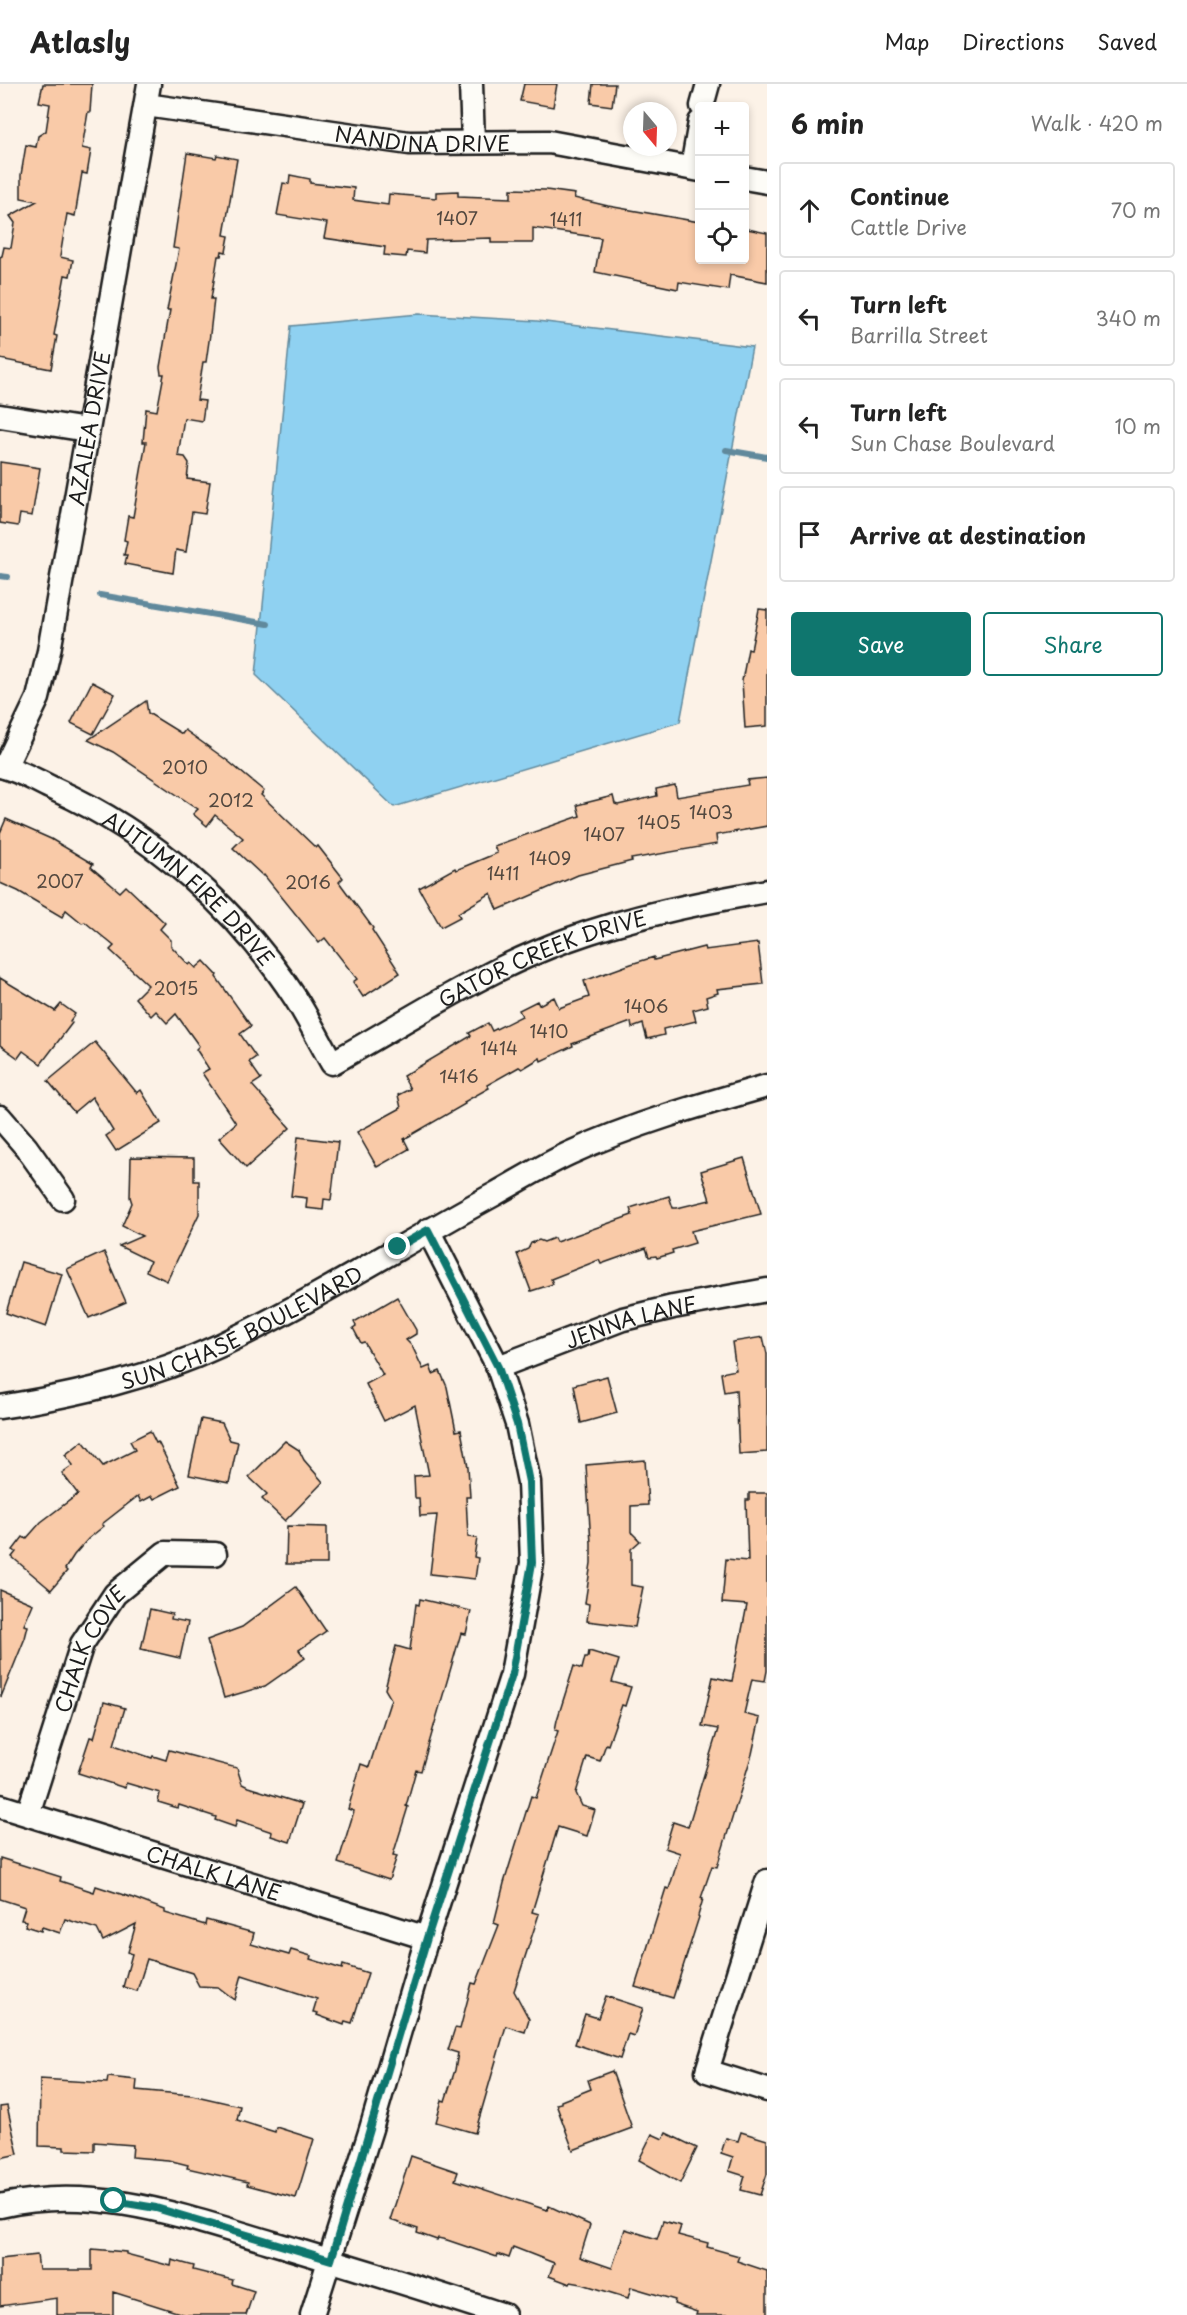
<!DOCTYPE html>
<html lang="en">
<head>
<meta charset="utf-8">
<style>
  body { margin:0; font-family:"Playpen Sans",sans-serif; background:#f2f2f2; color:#222 }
  .controls { position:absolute; right:18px; top:18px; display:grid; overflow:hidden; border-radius:6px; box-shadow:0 3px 9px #0003 }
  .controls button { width:54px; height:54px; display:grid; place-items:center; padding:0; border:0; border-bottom:2px solid #e0e0e0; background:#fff; color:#222; font:30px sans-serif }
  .compass { position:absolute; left:623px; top:18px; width:54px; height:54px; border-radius:50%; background:#fff; box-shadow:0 3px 9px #0003; rotate:161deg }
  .stop { position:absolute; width:18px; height:18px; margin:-14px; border:4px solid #0f766e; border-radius:50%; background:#fff }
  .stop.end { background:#0f766e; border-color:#fff; box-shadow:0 2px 6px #0008 }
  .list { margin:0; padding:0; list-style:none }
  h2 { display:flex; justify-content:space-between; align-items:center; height:78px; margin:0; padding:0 24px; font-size:26px }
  h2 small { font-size:20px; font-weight:400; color:#767676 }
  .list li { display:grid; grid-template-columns:39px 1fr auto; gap:18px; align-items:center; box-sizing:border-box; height:96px; margin:0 12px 12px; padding:0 12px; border:2px solid #e0e0e0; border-radius:6px }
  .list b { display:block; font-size:22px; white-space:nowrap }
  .list p { margin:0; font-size:20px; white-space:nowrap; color:#767676 }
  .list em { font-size:20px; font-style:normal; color:#767676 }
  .actions { display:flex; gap:12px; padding:18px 24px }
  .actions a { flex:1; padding:14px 0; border:2px solid #0f766e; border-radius:6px; text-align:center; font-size:21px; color:#0f766e }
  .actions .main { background:#0f766e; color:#fff }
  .icon { flex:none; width:33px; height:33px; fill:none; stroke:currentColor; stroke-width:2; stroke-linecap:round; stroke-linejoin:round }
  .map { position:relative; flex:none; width:767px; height:2231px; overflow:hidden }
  header { display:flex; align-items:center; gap:36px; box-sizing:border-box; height:84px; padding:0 30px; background:#fff; border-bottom:2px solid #e0e0e0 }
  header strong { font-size:28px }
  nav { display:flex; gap:33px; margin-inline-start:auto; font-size:21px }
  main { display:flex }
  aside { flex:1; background:#fff }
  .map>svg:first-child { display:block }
  .water { fill:#8fd1f1; stroke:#61899c; stroke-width:1.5 }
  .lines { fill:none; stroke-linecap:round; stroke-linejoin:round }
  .stream { stroke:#61899c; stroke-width:6 }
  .building { fill:#f9caa8; stroke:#1c1c1c; stroke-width:1.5 }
  .street-casing { stroke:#1c1c1c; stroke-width:27 }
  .street { stroke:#fdfcf7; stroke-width:22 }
  .route { stroke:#0f766e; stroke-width:8 }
  .labels { text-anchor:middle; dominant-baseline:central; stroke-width:4.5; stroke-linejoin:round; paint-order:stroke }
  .number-label { font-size:18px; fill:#53483f }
  .street-label { font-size:21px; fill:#1c1c1c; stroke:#fdfcf7 }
</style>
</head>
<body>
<header>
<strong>Atlasly</strong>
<nav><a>Map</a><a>Directions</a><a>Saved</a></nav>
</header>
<main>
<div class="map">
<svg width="767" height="2231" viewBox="0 0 767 2231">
  <rect width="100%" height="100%" fill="#fcf2e7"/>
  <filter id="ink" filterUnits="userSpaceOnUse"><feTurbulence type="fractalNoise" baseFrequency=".0167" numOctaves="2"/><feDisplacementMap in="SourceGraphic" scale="12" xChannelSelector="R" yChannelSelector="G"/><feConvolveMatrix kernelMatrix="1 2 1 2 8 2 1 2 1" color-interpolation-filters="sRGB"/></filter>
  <g filter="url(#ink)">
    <polygon class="water" points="419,230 537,237 752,263 680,638 394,723 256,591 291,242"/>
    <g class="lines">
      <g class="stream">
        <polyline points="726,366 767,373"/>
        <polyline points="0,492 8,493"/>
        <polyline points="100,511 268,540"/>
      </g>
    </g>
    <g class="building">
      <polygon points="43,0 92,0 90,28 88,28 82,64 91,66 87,90 82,89 75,132 67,130 60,173 73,176 70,192 65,191 54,251 57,252 51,285 0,275 0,173 2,172 4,163 11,164 15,139 10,132 37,117 21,114 21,91 26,61 36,63 38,52 46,47 50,20 39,18"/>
      <polygon points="524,0 557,0 553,23 520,17"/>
      <polygon points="593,0 615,0 612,22 591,19"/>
      <polygon points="187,69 216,74 217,71 237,75 224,151 229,152 226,168 222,167 221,172 218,172 211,215 214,215 210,250 206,278 203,278 197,316 205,317 202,337 184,334 178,372 185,373 189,379 187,395 210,398 205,430 192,428 186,468 176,466 173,489 125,480 127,471 124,471 127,457 124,456 128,432 133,433 146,358 143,358 146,325 157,327 164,290 161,290 160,283 170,226 167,226 179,165 173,164"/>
      <polygon points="290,91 310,95 310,99 354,104 353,116 388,121 389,110 436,114 436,108 458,107 458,112 511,114 511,105 546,106 575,110 574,114 608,122 699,138 699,176 744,176 747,145 767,149 767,198 730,191 728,206 679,198 678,205 595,188 601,154 533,144 533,159 491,159 491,154 426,156 425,169 407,167 406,173 384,171 385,163 324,154 327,139 277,131 283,99 289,100"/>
      <polygon points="0,378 40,384 32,432 20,430 18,442 0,439"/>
      <polygon points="759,525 767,526 767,642 745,644 742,597 748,565 751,566"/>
      <polygon points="92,598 115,610 93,650 71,639"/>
      <polygon points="146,617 148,629 182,650 185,646 228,677 264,707 261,711 316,764 318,762 343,794 339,798 373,844 372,846 400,889 363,913 353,898 357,895 325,854 319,859 264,791 263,792 233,764 243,754 215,731 207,742 193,730 198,725 113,668 88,656"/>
      <polygon points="767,694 767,742 716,751 717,760 631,775 632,777 578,791 498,826 491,809 458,829 460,833 441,843 419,804 455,784 456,786 497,769 494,762 580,732 577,721 613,712 615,720 618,721 657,712 656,705 675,701 677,713 748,701 747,696"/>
      <polygon points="6,735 51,755 93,780 91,783 120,808 126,802 165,839 160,845 171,856 171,862 189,881 191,879 196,884 204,877 217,891 216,893 251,942 240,950 256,973 249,978 261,995 252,1001 290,1044 246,1084 219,1054 236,1039 202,989 209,985 196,965 199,962 176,930 167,939 156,927 151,932 135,914 148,901 110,866 114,862 85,838 82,839 66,826 62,833 18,807 0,799 0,749"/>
      <polygon points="758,859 763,900 717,905 718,909 706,913 708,922 693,926 696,937 663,945 664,951 647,955 643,940 632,944 631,938 572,960 573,962 541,977 540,974 522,985 519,983 487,1001 489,1004 464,1018 465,1020 404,1055 409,1065 377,1083 357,1048 401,1024 398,1011 410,1005 403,992 471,952 469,949 488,939 492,947 522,932 519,926 537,917 539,921 554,913 559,924 589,913 584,897 631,880 654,873 654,876 704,863 705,866"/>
      <polygon points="0,894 55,927 61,920 75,930 70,937 72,939 41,980 23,967 18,974 0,961"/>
      <polygon points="95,958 137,1009 141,1006 161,1039 116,1067 106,1052 113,1047 92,1013 74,1028 48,997"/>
      <polygon points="298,1053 338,1058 331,1116 324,1115 323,1126 306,1124 307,1114 291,1112"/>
      <polygon points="131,1073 194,1074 194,1097 199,1097 199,1130 167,1197 146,1187 150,1177 119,1162 142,1152 122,1142 132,1119 130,1113"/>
      <polygon points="744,1074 761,1130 691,1147 695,1159 672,1166 673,1169 657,1174 656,1172 649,1173 646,1164 601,1180 599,1176 551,1195 553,1200 531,1207 517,1170 528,1165 531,1159 539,1156 544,1158 554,1154 556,1158 632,1131 630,1124 669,1112 673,1124 677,1124 710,1116 701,1087"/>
      <polygon points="104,1168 126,1218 89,1234 67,1185"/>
      <polygon points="21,1178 62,1190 46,1243 6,1229"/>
      <polygon points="397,1213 416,1246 416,1250 406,1256 412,1262 423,1285 430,1282 433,1290 440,1287 447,1303 456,1347 461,1346 468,1383 470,1413 466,1413 468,1453 477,1454 474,1473 478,1474 475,1495 430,1490 437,1431 420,1432 419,1414 415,1414 414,1392 429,1391 415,1321 384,1337 366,1300 383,1291 364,1258 361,1259 353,1244 356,1242 354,1238"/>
      <polygon points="763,1253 767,1270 767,1368 739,1370 736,1306 724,1308 721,1289 736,1286 732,1258"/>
      <polygon points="607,1292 617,1329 581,1339 574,1301"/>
      <polygon points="201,1335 222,1339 230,1356 238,1358 229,1399 189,1391"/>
      <polygon points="150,1347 156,1359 158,1358 180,1402 154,1415 152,1412 141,1418 138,1412 102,1440 104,1442 88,1455 74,1471 65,1485 67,1487 51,1506 12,1473 16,1468 13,1466 23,1453 26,1455 41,1438 78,1410 62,1389 73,1381 65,1371 83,1357 103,1382 135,1366 130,1357"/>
      <polygon points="285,1357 299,1366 304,1376 323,1398 285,1437 262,1415 267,1410 249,1393"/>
      <polygon points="645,1376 648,1421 631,1422 631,1448 640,1457 631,1465 631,1501 643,1503 635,1543 587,1537 589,1520 585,1519 591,1479 591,1459 586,1381"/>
      <polygon points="749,1409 767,1409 767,1587 765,1597 752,1595 744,1630 760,1634 752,1670 717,1783 712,1782 701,1814 703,1815 698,1832 699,1833 673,1914 635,1903 666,1804 669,1805 680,1769 665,1764 673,1738 688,1743 718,1645 702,1642 713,1593 732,1597 747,1521 722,1519 726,1475 748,1477 746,1416 749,1416"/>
      <polygon points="287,1442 327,1443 327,1480 286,1480"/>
      <polygon points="296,1503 326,1547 299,1566 305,1574 265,1602 224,1614 207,1556 242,1543"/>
      <polygon points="0,1506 33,1520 24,1541 28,1542 25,1554 1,1613"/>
      <polygon points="420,1515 471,1527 466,1550 461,1549 421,1687 416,1686 406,1722 408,1723 393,1771 397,1772 389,1796 338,1779 354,1727 348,1725 361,1680 369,1683 391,1615 385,1605 396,1562 410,1566 416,1520 419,1521"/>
      <polygon points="150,1525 172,1530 171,1535 188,1538 180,1574 141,1565"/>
      <polygon points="589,1567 619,1576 612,1598 631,1603 625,1622 622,1621 608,1661 606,1660 600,1677 587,1673 576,1709 582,1722 595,1726 587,1752 558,1743 532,1828 539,1830 514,1907 529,1935 525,1948 506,1942 475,2049 436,2038 442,2016 445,2017 455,1986 458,1969 448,1966 455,1944 460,1945 472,1899 476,1900 499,1841 494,1839 504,1799 531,1712 536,1714 558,1647 555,1646 557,1636 574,1582 582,1585 585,1573 588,1573"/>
      <polygon points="104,1618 125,1624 114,1661 152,1674 153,1672 166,1676 169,1666 237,1684 242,1700 248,1703 302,1720 290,1758 271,1752 272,1748 237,1736 235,1743 215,1736 216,1733 179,1721 178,1724 158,1718 160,1709 126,1699 125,1704 78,1689 90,1653 94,1654"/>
      <polygon points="0,1774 61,1793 60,1797 94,1808 96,1802 133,1814 165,1826 165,1829 205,1841 206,1836 254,1849 251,1860 289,1871 291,1866 311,1872 310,1875 342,1885 343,1881 368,1889 352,1939 345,1937 344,1941 317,1931 318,1929 313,1928 317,1915 242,1891 235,1916 218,1903 199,1902 192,1889 147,1875 137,1907 123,1903 132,1870 128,1868 136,1840 103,1857 97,1845 65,1835 60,1849 42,1843 41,1847 25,1842 27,1837 21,1836 25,1823 0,1815"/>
      <polygon points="606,1912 643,1924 634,1952 628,1950 620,1975 575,1960 585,1930 598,1934"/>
      <polygon points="612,1987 632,2044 573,2066 556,2020 561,2019 561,2017 591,2005 588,1996"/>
      <polygon points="108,1993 137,1996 136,2006 192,2011 240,2022 237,2036 275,2048 276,2043 314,2055 296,2114 247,2101 248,2098 187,2084 188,2081 168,2076 132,2073 133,2061 94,2058 94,2067 64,2066 64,2063 39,2062 40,1995 107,1999"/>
      <polygon points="7,2022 18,2070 0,2074 0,2023"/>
      <polygon points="741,2048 767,2056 767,2090 760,2111 741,2106 745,2092 729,2087 733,2073 721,2069 726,2054 738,2057"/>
      <polygon points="666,2049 697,2064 680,2099 639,2076 652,2050 663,2055"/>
      <polygon points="411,2072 458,2088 455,2096 547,2126 549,2122 590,2141 580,2173 612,2184 625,2145 657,2155 663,2137 681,2142 678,2151 708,2159 707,2163 739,2172 737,2177 767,2187 767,2231 696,2231 697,2228 674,2220 675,2216 631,2203 628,2214 582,2200 571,2198 570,2200 549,2192 554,2179 513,2163 509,2174 498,2170 497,2173 447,2156 438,2154 437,2156 417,2149 418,2145 390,2136"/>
      <polygon points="92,2165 126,2168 126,2170 171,2182 172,2176 194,2182 193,2186 233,2196 232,2200 254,2207 246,2231 186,2231 113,2208 113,2231 57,2231 57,2214 0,2222 0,2175 37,2171 39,2186 92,2186"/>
    </g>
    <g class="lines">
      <g class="street-casing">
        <g id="street">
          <polyline points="471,0 473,58"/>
          <path id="s1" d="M146 21 409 59 549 58 700 86"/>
          <polyline points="702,22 708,0"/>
          <polyline points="692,84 700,38"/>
          <polyline points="744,94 767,98"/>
          <polyline points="0,332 87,346"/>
          <path id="s2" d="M0 682C19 686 37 697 54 705 152 749 238 825 296 915 309 936 320 958 332 979 409 936 484 886 567 856 632 832 699 819 767 807"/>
          <path id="s3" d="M5 683 38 614 49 567 149 0"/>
          <polyline points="0,1033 26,1063 63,1115"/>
          <path id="s4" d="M498 1283 623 1235 673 1223 767 1206"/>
          <path id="s5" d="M0 1323C76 1311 151 1294 221 1261 315 1216 403 1160 495 1110 520 1096 544 1081 570 1069 633 1040 700 1021 767 1002"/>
          <path id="s6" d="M0 1722 427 1854"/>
          <path id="s7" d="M28 1730 82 1560 115 1510 165 1469 215 1470"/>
          <polyline points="767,1797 707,1987 767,2006"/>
          <path d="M0 2122C96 2100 182 2132 273 2159 350 2182 427 2206 504 2231"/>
          <polyline points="312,2231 371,2045 427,1854 512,1590 532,1479 529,1398 517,1340 498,1283 428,1146"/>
        </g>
      </g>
      <use href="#street" class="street"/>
    </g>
  </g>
  <g class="lines" filter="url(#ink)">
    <polyline class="route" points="114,2117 156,2124 331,2176 427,1854 512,1590 532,1479 529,1398 517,1340 498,1283 428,1146 398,1163"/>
  </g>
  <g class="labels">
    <g class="number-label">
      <text x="457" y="133">1407</text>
      <text x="566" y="134">1411</text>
      <text x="185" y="682">2010</text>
      <text x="231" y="715">2012</text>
      <text x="711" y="727">1403</text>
      <text x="659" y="737">1405</text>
      <text x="604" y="749">1407</text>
      <text x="550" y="773">1409</text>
      <text x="503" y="788">1411</text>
      <text x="60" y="796">2007</text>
      <text x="308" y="797">2016</text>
      <text x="176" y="903">2015</text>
      <text x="646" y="921">1406</text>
      <text x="549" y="946">1410</text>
      <text x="499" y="963">1414</text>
      <text x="459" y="991">1416</text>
    </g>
    <g class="street-label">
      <text stroke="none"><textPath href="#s1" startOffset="279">NANDINA DRIVE</textPath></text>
      <text stroke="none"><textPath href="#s3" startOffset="351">AZALEA DRIVE</textPath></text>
      <text stroke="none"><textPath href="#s2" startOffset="228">AUTUMN FIRE DRIVE</textPath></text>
      <text stroke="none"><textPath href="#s2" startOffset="693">GATOR CREEK DRIVE</textPath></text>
      <text stroke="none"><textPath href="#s4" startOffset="141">JENNA LANE</textPath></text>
      <text stroke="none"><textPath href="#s5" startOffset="256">SUN CHASE BOULEVARD</textPath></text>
      <text stroke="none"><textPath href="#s7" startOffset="177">CHALK COVE</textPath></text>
      <text stroke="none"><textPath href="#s6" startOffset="224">CHALK LANE</textPath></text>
    </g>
  </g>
</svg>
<div class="controls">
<button>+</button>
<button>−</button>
<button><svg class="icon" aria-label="locate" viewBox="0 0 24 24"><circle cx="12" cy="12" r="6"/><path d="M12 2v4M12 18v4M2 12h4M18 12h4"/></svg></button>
</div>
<svg class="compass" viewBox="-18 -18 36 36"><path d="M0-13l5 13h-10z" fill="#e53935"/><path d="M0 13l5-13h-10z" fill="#767676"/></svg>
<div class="stop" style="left:114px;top:2117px"></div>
<div class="stop end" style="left:398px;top:1163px"></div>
</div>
<aside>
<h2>6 min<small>Walk · 420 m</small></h2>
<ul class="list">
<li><svg class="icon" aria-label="ahead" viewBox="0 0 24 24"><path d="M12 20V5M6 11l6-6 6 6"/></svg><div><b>Continue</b><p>Cattle Drive</p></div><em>70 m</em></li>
<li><svg class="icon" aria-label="left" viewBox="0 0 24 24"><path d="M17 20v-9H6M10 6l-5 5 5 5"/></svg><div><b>Turn left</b><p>Barrilla Street</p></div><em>340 m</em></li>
<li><svg class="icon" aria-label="left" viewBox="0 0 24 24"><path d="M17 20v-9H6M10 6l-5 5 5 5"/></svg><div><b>Turn left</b><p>Sun Chase Boulevard</p></div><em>10 m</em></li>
<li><svg class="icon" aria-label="arrive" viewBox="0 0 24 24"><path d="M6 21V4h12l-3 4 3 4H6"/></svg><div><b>Arrive at destination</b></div></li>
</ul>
<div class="actions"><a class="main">Save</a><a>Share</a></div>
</aside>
</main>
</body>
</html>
